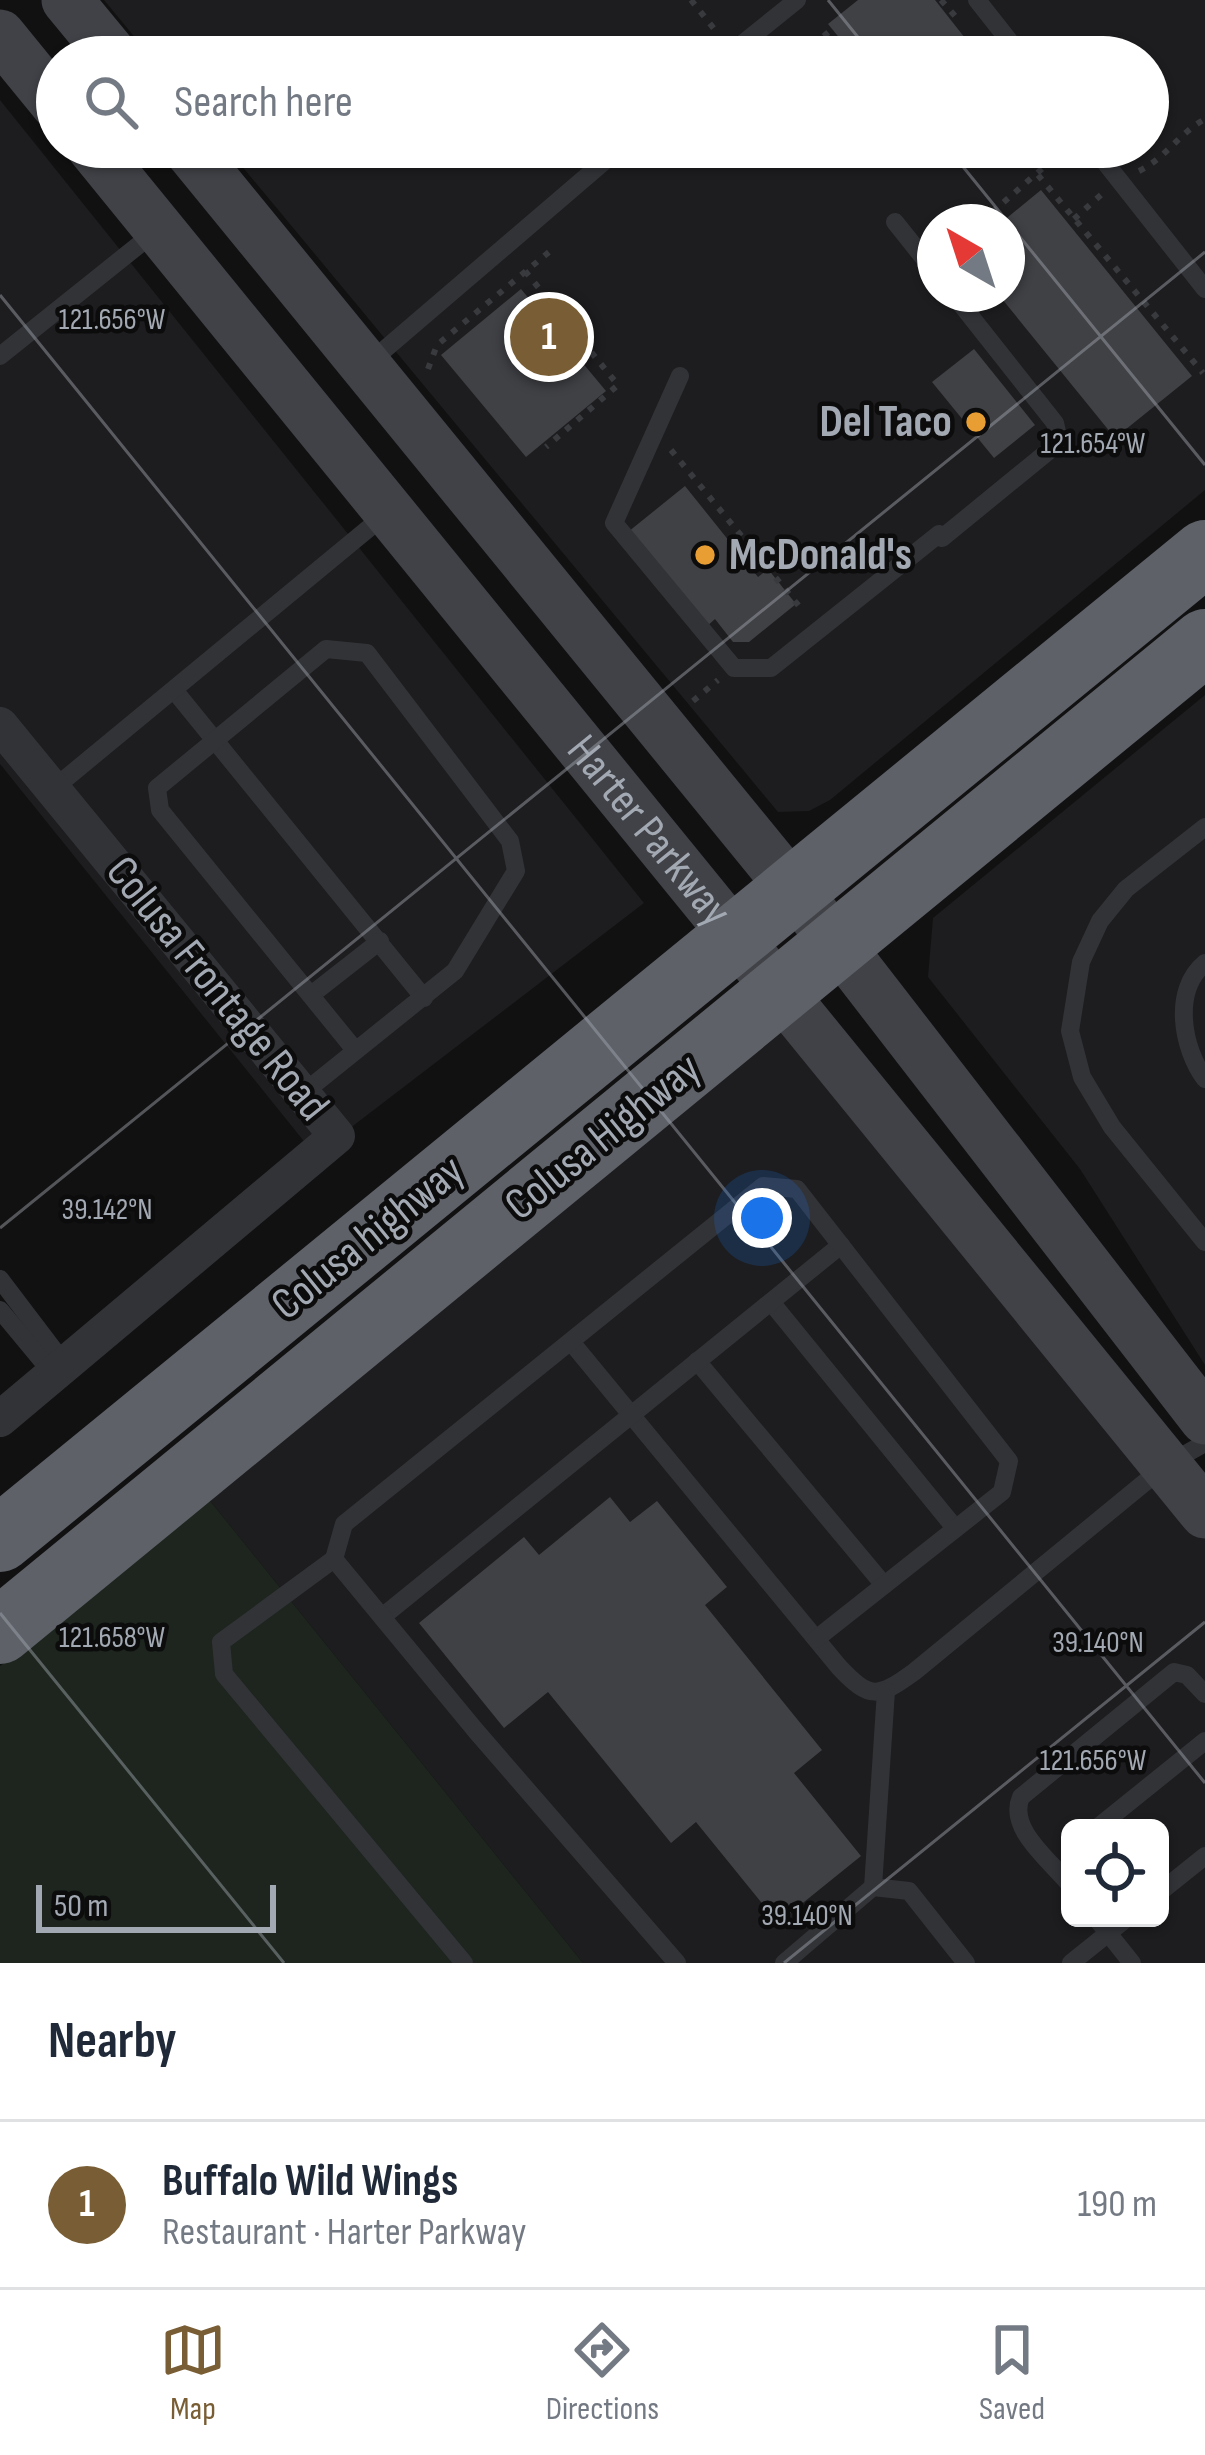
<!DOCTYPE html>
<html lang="en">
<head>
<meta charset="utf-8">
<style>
  body { margin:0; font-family:"Sofia Sans Condensed",sans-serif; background:#f2f2f3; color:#1f2937 }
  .controls { position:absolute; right:36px; bottom:36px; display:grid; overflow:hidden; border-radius:18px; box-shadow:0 3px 9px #0004 }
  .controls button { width:108px; height:108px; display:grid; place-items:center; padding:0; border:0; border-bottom:3px solid #e0e1e3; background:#fff; color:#1f2937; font:60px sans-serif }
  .compass { position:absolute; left:917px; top:204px; width:108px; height:108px; border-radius:50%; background:#fff; box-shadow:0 3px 9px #0004; rotate:321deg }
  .scale { position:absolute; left:36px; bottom:30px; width:240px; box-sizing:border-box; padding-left:12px; border:6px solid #a3a9b2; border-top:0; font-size:33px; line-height:42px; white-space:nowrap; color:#a3a9b2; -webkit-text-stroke:9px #0c0c0d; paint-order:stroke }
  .you { position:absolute; left:762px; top:1218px; width:42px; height:42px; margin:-30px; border:9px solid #fff; border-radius:50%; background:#1a73e8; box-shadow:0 0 0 18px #1a73e833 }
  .badge { display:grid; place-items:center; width:78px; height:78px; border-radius:50%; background:#795e35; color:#fff; font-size:39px; font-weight:700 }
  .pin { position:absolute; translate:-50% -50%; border:6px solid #fff; box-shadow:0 3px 12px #0006 }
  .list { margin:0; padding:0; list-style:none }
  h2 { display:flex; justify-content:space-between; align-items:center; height:156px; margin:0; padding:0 48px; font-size:51px }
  h2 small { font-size:39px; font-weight:400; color:#747a83 }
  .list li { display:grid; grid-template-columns:78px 1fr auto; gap:36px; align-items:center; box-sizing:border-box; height:168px; padding:0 48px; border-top:3px solid #e0e1e3 }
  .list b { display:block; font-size:45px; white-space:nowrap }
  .list p { margin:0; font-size:39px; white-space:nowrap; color:#747a83 }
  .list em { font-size:39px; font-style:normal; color:#747a83 }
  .icon { flex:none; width:66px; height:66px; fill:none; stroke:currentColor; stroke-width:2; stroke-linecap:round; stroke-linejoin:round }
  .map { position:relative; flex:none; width:1205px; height:1963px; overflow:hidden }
  .search { position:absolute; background:#fff; box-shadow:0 3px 9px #0004; left:36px; right:36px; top:36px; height:132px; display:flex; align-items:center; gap:30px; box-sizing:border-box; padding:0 42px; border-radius:66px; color:#747a83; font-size:45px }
  .sheet { height:324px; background:#fff }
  nav { display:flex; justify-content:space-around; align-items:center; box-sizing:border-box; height:168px; border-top:3px solid #e0e1e3; background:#fff; font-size:33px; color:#747a83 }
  nav a { display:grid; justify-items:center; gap:6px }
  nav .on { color:#795e35 }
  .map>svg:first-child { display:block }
  .built { fill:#1d1d1f; fill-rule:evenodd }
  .green { fill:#1d251e }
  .building { fill:#404145 }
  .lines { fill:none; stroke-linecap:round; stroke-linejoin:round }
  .path { stroke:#383a3e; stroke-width:6; stroke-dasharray:6 9; stroke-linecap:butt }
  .lane { stroke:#323337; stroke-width:18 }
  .street { stroke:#323337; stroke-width:36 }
  .secondary { stroke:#404247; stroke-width:51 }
  .highway { stroke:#5e6168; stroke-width:66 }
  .ticks { fill:none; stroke:#a3a9b2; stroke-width:3; stroke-opacity:0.45 }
  .poi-dot { fill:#e89e33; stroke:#0c0c0d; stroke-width:4.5 }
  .labels { text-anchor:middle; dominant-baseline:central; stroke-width:9; stroke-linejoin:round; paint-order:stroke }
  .poi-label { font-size:45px; font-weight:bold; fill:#a3a9b2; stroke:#0c0c0d; text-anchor:end }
  .street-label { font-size:45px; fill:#a3a9b2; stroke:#0c0c0d }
  .ticks-label { font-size:30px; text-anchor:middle; fill:#a3a9b2; stroke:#0c0c0d; stroke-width:9; stroke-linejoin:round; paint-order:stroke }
</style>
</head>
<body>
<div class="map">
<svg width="1205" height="1963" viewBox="0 0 1205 1963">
  <rect width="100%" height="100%" fill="#111112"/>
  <g class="built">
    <path d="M104 0H1205V490L830 800 809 811 778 812 226 147H1148V57H151ZM935 222H1007V294H935Z"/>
    <polygon points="0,100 644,903 315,1155 0,764"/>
    <polygon points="1205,695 1205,1365 1080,1169 928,977 933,918"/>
    <path d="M779 1023 1205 1532V1963H583L207 1497ZM1070 1828H1160V1918H1070Z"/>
  </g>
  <polygon class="green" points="207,1497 583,1963 0,1963 0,1666"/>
  <g class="building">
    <polygon points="858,0 935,0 980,57 855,57 828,24"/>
    <polygon points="1041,190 1192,376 1115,438 998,294 1007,294 1007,222 1002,222"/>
    <polygon points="521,289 606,391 526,457 441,355"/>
    <polygon points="974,349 1035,425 994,458 932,382"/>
    <polygon points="685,486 758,577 768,569 796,604 749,642 733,642 715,619 705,628 628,532"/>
    <polygon points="610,1497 630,1522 657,1501 727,1587 705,1605 822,1750 794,1773 861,1856 778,1923 696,1822 671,1843 548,1692 504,1728 419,1623 524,1537 539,1555"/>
  </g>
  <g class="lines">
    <g class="path">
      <polyline points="691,0 719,35"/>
      <polyline points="941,0 955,16"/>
      <polyline points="824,32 845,57"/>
      <polyline points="918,147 929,160 945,147"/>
      <path d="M1139 171C1166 158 1178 134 1205 119"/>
      <polyline points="1038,175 1203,373"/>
      <polyline points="1074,219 1102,194"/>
      <polyline points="981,222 1060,153 1055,147"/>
      <polyline points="525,271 618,385 546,447"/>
      <polyline points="428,369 437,345 549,252"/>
      <polyline points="671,450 803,611"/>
      <polyline points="693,701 718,680"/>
    </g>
    <g class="lane">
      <polyline points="977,0 1022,57"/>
      <polyline points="726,57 797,0"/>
      <polyline points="1093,147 1205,289"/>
      <polyline points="895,222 935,272"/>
      <polyline points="0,356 155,232"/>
      <polyline points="370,362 621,147"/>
      <polyline points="680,376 614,523 734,668 771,668 939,534 942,538 1051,449 1058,436 1055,423 953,294"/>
      <polyline points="174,690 424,998"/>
      <polyline points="53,789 386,514"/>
      <polyline points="1205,827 1126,889 1100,921 1081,962 1070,1031 1082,1077 1112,1127 1205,1242"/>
      <path d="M1205 963C1172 990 1182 1048 1205 1079"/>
      <polyline points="311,995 380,941"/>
      <polyline points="302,1094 455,971 516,871 510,841 367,653 326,649 157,788 160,810 355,1050"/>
      <polyline points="0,1279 66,1366"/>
      <polyline points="771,1302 955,1528"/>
      <polyline points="0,1310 54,1375"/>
      <path d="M572 1343 839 1667C870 1700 878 1698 914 1672L1166 1465 1205 1443"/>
      <polyline points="697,1361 884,1585"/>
      <polyline points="334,1559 221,1642 224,1674 464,1963"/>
      <polyline points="382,1617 841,1245"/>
      <polyline points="1097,1828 1205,1741"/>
      <path d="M1070 1885C1051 1861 1007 1829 1021 1797L1174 1672 1187 1675 1205 1694"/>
      <polyline points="873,1887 909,1891 966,1963"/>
      <polyline points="1160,1892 1205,1856"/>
      <polyline points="1096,1918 1132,1963"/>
      <polyline points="677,1963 476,1731 334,1559 344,1524 763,1186 797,1189 1009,1461 1002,1492 816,1639"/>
      <polyline points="784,1963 873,1887 886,1691"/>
      <polyline points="1071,1963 1127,1918"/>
    </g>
    <polyline class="street" points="0,725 337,1136 0,1419"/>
    <g class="secondary">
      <polyline points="67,0 114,57"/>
      <polyline points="0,35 57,105"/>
      <path id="s1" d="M92 147 1205 1513"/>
      <polyline points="187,147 837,943 1205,1419"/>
    </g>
    <g class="highway">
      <polyline points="0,1539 1205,553"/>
      <polyline points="0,1631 1205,642"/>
    </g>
  </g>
  <path class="ticks" d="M828 0 874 57M947 147 1205 465M0 295 1205 1783M0 1228 1205 252M0 1613 284 1963M784 1963 1205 1622"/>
  <g class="poi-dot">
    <circle cx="976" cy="422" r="12"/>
    <circle cx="705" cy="555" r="12"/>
  </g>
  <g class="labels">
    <g class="poi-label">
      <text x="952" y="422">Del Taco</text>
      <text x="729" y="555" text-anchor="start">McDonald's</text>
    </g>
    <g class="street-label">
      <text stroke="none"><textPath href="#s1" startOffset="882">Harter Parkway</textPath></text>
      <text transform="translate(217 989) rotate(51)">Colusa Frontage Road</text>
      <text transform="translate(603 1137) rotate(-39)">Colusa Highway</text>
      <text transform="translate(368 1238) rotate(-39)">Colusa highway</text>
    </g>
  </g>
  <g class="ticks-label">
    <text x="112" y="329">121.656°W</text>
    <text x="1093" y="453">121.654°W</text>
    <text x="107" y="1219">39.142°N</text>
    <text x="112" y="1647">121.658°W</text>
    <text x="1098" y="1652">39.140°N</text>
    <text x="1093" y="1770">121.656°W</text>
    <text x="807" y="1925">39.140°N</text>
  </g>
</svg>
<div class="controls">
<button><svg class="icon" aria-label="locate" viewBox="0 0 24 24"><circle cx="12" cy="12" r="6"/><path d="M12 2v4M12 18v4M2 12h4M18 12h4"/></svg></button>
</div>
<svg class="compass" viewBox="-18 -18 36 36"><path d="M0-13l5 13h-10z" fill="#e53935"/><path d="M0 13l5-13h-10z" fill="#747a83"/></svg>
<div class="scale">50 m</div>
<div class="you"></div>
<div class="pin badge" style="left:549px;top:337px">1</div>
<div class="search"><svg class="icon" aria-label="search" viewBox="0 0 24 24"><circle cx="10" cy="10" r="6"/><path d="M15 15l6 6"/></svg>Search here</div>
</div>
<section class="sheet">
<h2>Nearby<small></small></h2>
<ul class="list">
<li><span class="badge">1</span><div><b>Buffalo Wild Wings</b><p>Restaurant · Harter Parkway</p></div><em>190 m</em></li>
</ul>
</section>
<nav>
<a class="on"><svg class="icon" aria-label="map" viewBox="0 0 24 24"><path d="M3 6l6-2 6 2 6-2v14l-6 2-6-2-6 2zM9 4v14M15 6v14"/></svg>Map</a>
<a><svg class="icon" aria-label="directions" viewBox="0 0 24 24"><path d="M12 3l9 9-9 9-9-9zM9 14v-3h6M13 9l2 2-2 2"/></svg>Directions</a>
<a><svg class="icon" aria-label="saved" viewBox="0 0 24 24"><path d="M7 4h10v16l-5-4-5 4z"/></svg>Saved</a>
</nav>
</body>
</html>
